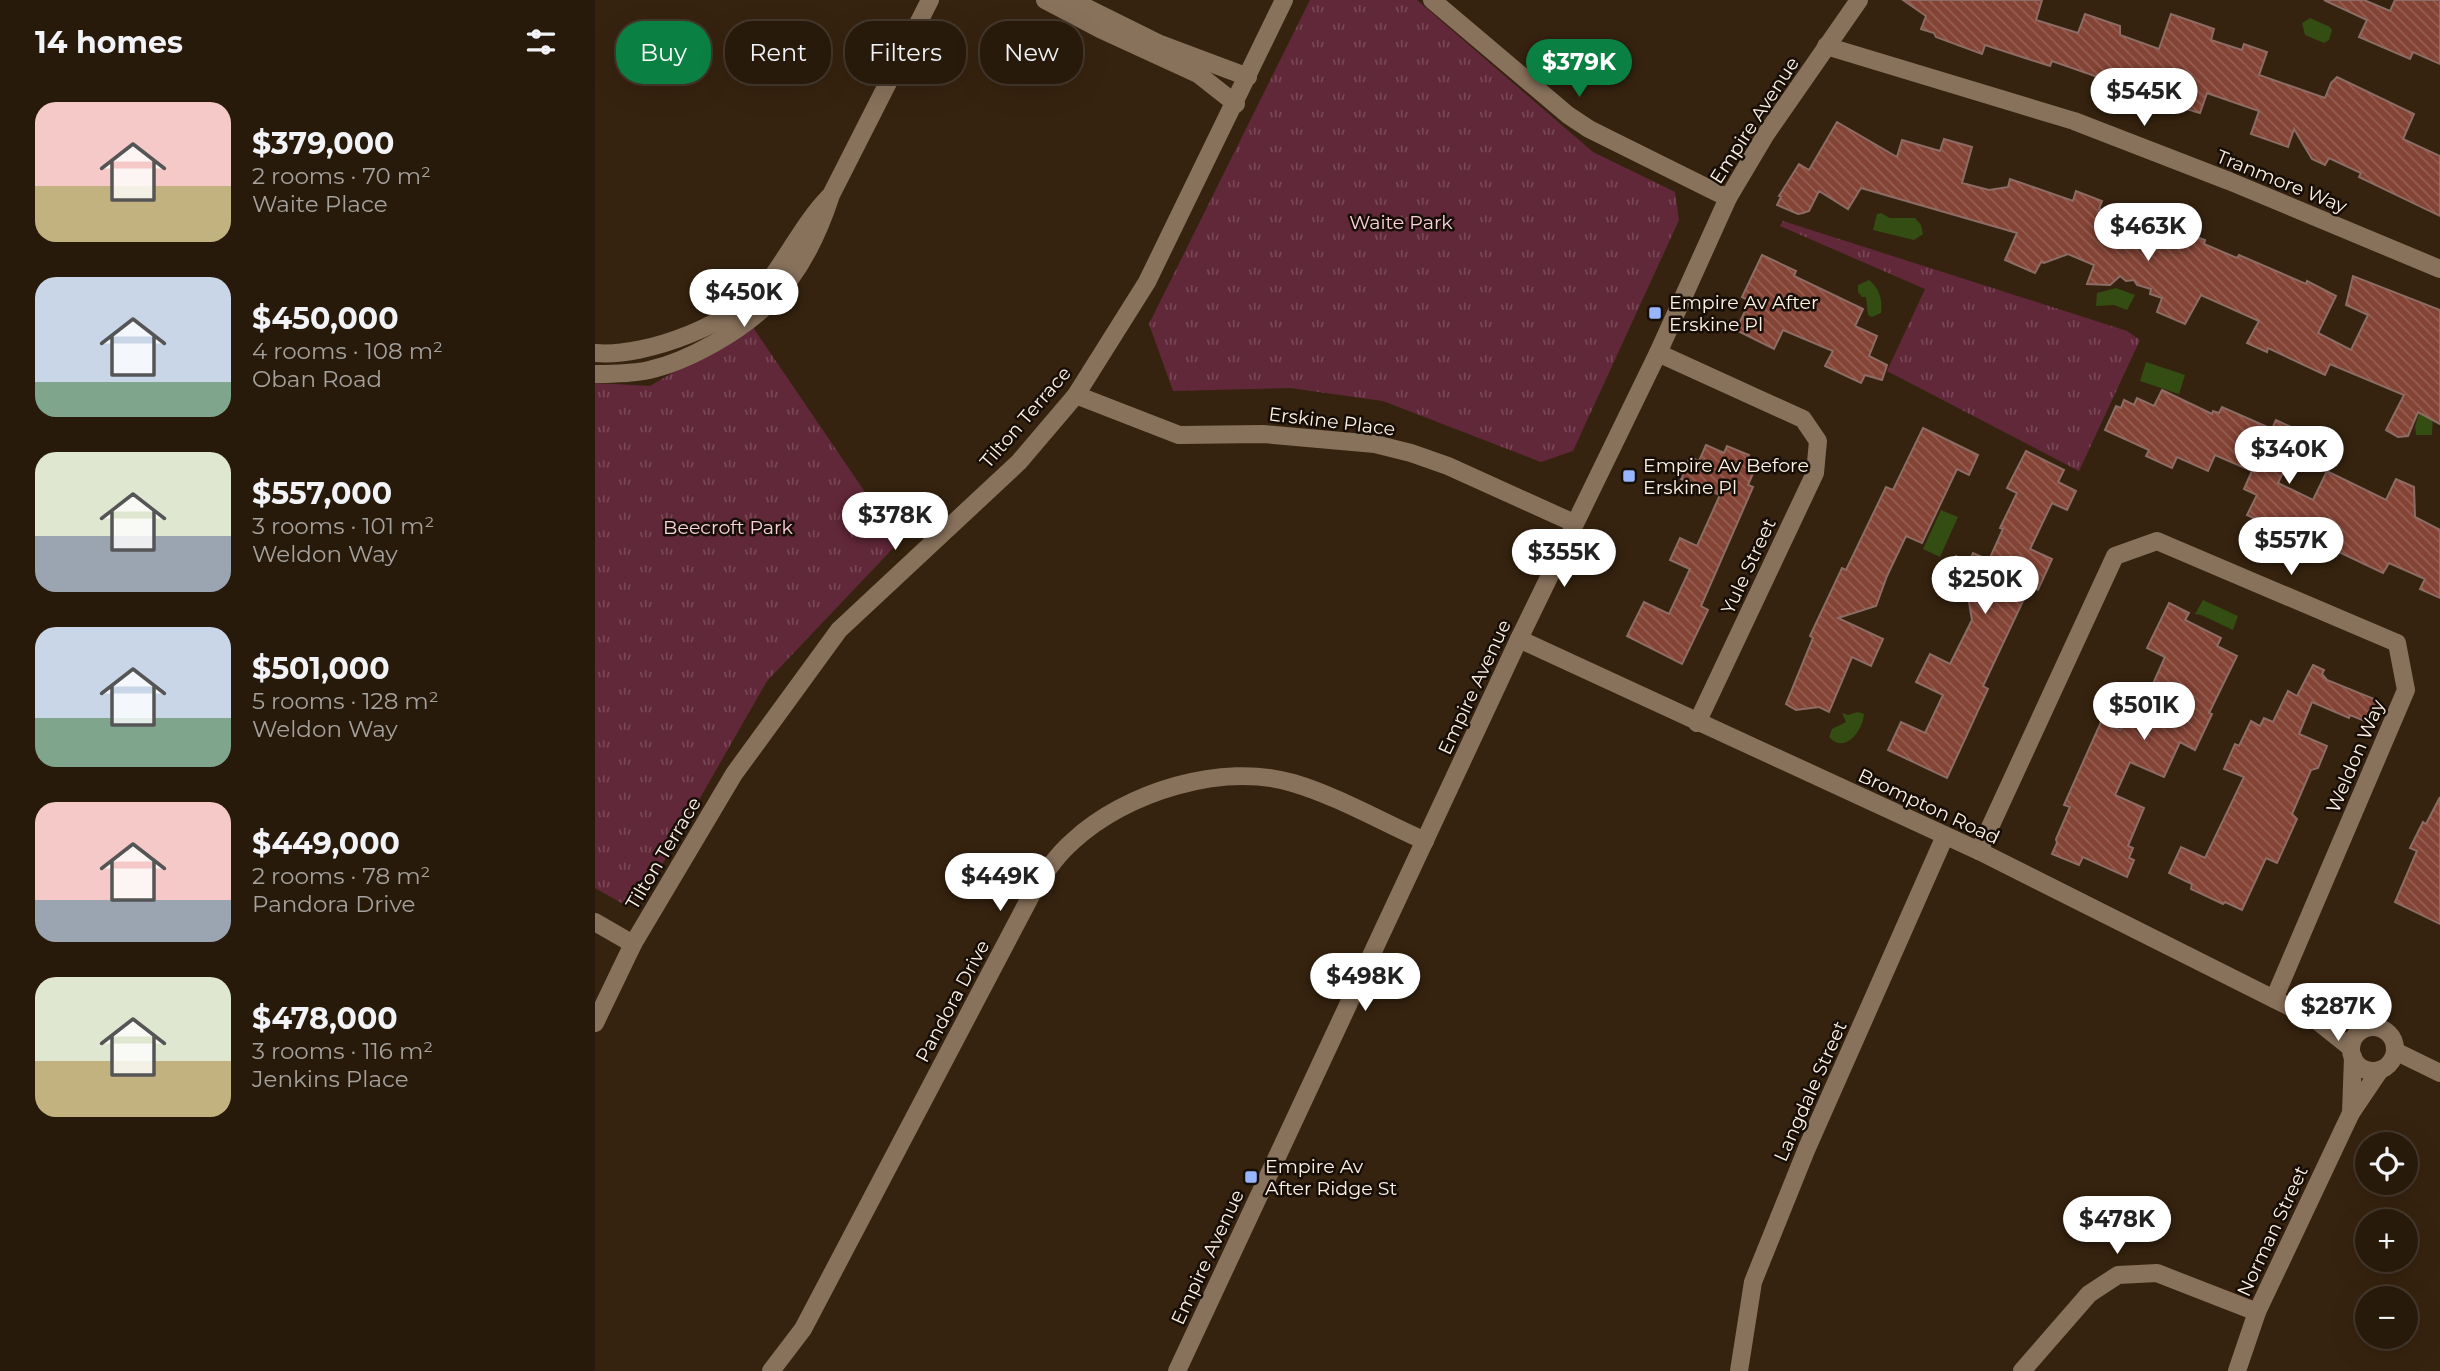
<!DOCTYPE html>
<html lang="en">
<head>
<meta charset="utf-8">
<style>
  body { margin:0; font-family:Montserrat,sans-serif; background:#302314; color:#f1f3f6; height:100vh; display:flex; flex-direction:column; font-size:26px; white-space:nowrap }
  * { box-sizing:border-box; margin:0 }
  p { font-size:23px; color:#a5a19d }
  .icon { flex:none; width:38px; height:38px; fill:none; stroke:currentColor; stroke-width:2; stroke-linecap:round; stroke-linejoin:round }
  .map { position:relative; flex:1; overflow:hidden }
  .drawer { display:flex; flex-direction:column; background:#281a0b; width:595px }
  .drawer>* { flex:none }
  .top-card { position:absolute; left:21px; top:21px; width:665px; height:63px; display:flex; gap:14px }
  .buttons { position:absolute; left:1760px; top:1132px; display:grid; gap:14px }
  .buttons a { display:grid; place-items:center; width:63px; height:63px; border-radius:50%; background:#281a0b; box-shadow:0 7px 28px #0002,0 0 0 2px #44382c; font-size:35px }
  .price { position:absolute; translate:-50% -60px; padding:0 16px; border-radius:24px; background:#fff; color:#222; font-size:23px; line-height:46px; filter:drop-shadow(0 2px 4px #0008) }
  .price::after { content:''; position:absolute; left:50%; top:42px; width:21px; height:16px; margin-left:-10px; background:inherit; clip-path:polygon(0 0,100% 0,50% 100%) }
  .price.current { background:#0b8043; color:#fff }
  ul { padding:0; list-style:none }
  li { display:flex; align-items:center; gap:21px; height:175px; padding:0 35px }
  li span { display:grid; place-items:center; flex:none; width:196px; height:140px; border-radius:21px; color:#555 }
  li>.icon { margin-inline-start:auto }
  span .icon { width:84px; height:84px; fill:#fffc; stroke-width:1 }
  li b { font-size:30px }
  h2 { display:flex; justify-content:space-between; align-items:center; height:84px; padding:0 35px; font-size:30px }
  .chip { padding:0 24px; border-radius:28px; background:#281a0b; box-shadow:0 7px 28px #0002,0 0 0 2px #44382c; font-size:24px; line-height:63px }
  .chip.current { background:#0b8043; color:#fff }
  main { display:flex; flex:1; min-height:0 }
  .map>svg:first-child { display:block }
  .grass { fill:url(#grass-tufts) }
  .water { fill:#334d12 }
  .building { fill:url(#building-back-hatch); stroke:#8c6c64; stroke-width:2 }
  .lines { fill:none; stroke-linecap:round; stroke-linejoin:round }
  .minor { stroke:#89725c; stroke-width:18 }
  .tertiary { stroke:#89725c; stroke-width:18 }
  .poi-dot { fill:#97b6fd; stroke:#170f07; stroke-width:2.5 }
  .labels { text-anchor:middle; stroke-width:5; stroke-linejoin:round; paint-order:stroke }
  .street-label { font-size:19px; fill:#fef1e5; stroke:#170f07 }
  .park-label { font-size:19px; fill:#fad1da; stroke:#170f07 }
  .poi-label { font-size:19px; fill:#fef1e5; stroke:#170f07; text-anchor:start }
</style>
</head>
<body>
<main>
<section class="drawer">
<h2>14 homes<svg class="icon" aria-label="filters" viewBox="0 0 24 24"><path d="M4 7h16M4 17h16"/><circle cx="9" cy="7" r="2"/><circle cx="15" cy="17" r="2"/></svg></h2>
<ul>
<li><span style="background:linear-gradient(#f6c9c9 60%,#c2b280 0)"><svg class="icon" aria-label="home" viewBox="0 0 24 24"><path d="M3 11l9-7 9 7M6 9v11h12V9"/></svg></span><div><b>$379,000</b><p>2 rooms · 70 m²</p><p>Waite Place</p></div></li>
<li><span style="background:linear-gradient(#c9d6e8 75%,#7fa58c 0)"><svg class="icon" aria-label="home" viewBox="0 0 24 24"><path d="M3 11l9-7 9 7M6 9v11h12V9"/></svg></span><div><b>$450,000</b><p>4 rooms · 108 m²</p><p>Oban Road</p></div></li>
<li><span style="background:linear-gradient(#dfe7d0 60%,#9aa5b1 0)"><svg class="icon" aria-label="home" viewBox="0 0 24 24"><path d="M3 11l9-7 9 7M6 9v11h12V9"/></svg></span><div><b>$557,000</b><p>3 rooms · 101 m²</p><p>Weldon Way</p></div></li>
<li><span style="background:linear-gradient(#c9d6e8 65%,#7fa58c 0)"><svg class="icon" aria-label="home" viewBox="0 0 24 24"><path d="M3 11l9-7 9 7M6 9v11h12V9"/></svg></span><div><b>$501,000</b><p>5 rooms · 128 m²</p><p>Weldon Way</p></div></li>
<li><span style="background:linear-gradient(#f6c9c9 70%,#9aa5b1 0)"><svg class="icon" aria-label="home" viewBox="0 0 24 24"><path d="M3 11l9-7 9 7M6 9v11h12V9"/></svg></span><div><b>$449,000</b><p>2 rooms · 78 m²</p><p>Pandora Drive</p></div></li>
<li><span style="background:linear-gradient(#dfe7d0 60%,#c2b280 0)"><svg class="icon" aria-label="home" viewBox="0 0 24 24"><path d="M3 11l9-7 9 7M6 9v11h12V9"/></svg></span><div><b>$478,000</b><p>3 rooms · 116 m²</p><p>Jenkins Place</p></div></li>
</ul>
</section>
<div class="map">
<svg width="1845" height="1371" viewBox="0 0 1845 1371">
  <defs>
    <pattern id="grass-tufts" width="24" height="20" patternUnits="userSpaceOnUse" patternTransform="scale(1.75)"><rect width="24" height="20" fill="#61283a"/><path d="M3 7l-1-3M5 7V3M7 7l1-3M15 17l-1-3M17 17v-4M19 17l1-3" fill="none" stroke="#794856"/></pattern>
    <pattern id="building-back-hatch" width="6" height="6" patternUnits="userSpaceOnUse" patternTransform="scale(1.75)"><rect width="6" height="6" fill="#834335"/><path d="M-1 5l2 2M0 0l6 6M5-1l2 2" fill="none" stroke="#965f52"/></pattern>
  </defs>
  <rect width="100%" height="100%" fill="#36230f"/>
  <g class="grass">
    <path d="M715,0H822L998,152L1080,192L1084,220L978,451L946,462L788,401L695,388L578,391L554,324Z"/>
    <path d="M1188,221L1532,331L1545,340L1484,471L1292,371L1330,289L1185,226Z"/>
    <path d="M157,326L304,542L172,681L49,896L32,906L0,888V383L55,386Z"/>
  </g>
  <g class="water">
    <path d="M1715,18L1735,27L1737,30L1734,40L1729,43L1710,35L1707,23Z"/>
    <path d="M1286,213L1295,218H1320L1326,225L1328,234L1319,240L1278,230L1282,214Z"/>
    <path d="M1274,280C1284,288 1288,300 1286,313L1277,317L1273,315L1271,297H1267L1263,292V285Z"/>
    <path d="M1521,288L1540,295L1532,310L1519,305L1501,306L1502,293Z"/>
    <path d="M1551,362L1590,375L1584,394L1545,381Z"/>
    <path d="M1838,411L1837,435H1821L1820,427L1824,413L1821,412Z"/>
    <path d="M1346,510L1363,517L1345,557L1328,549Z"/>
    <path d="M1608,600L1643,616L1638,630L1606,615L1600,614Z"/>
    <path d="M1263,712L1269,714C1268,730 1250,755 1234,737L1237,729L1251,722L1247,713L1253,715Z"/>
  </g>
  <g class="building">
    <path d="M1308,0H1447L1441,20L1483,33L1490,14L1525,26V35L1564,49L1576,14L1619,29L1616,40L1647,50L1649,44L1672,52L1664,75L1730,98L1736,83L1742,77L1819,114L1808,139L1845,156V216L1764,177L1766,173L1734,158L1730,165L1717,159L1699,129L1693,147L1656,134L1664,111L1612,93L1605,113L1548,96L1551,88L1521,74L1517,82L1457,61L1455,66L1390,45L1387,54L1341,37L1339,33L1326,29L1331,16Z"/>
    <path d="M1729,0H1769L1795,11L1800,0H1845V64L1818,52L1815,59L1764,37L1772,20Z"/>
    <path d="M1242,122L1302,157L1307,140L1345,151L1349,139L1377,147L1367,183L1394,190L1413,187L1415,179L1478,201L1481,191L1507,201L1504,209L1545,221L1549,206L1572,213L1568,224L1610,240L1609,244L1642,258L1644,255L1711,284L1712,281L1741,296L1723,333L1756,350L1773,315L1751,305L1758,276L1845,310V424L1823,412L1813,436L1803,437L1791,430L1809,395L1735,364L1730,375L1673,348L1672,352L1652,343L1664,321L1606,295L1590,324L1562,312L1567,298L1555,294L1556,289L1542,285L1539,280L1531,281L1525,276L1515,285L1492,284L1499,265L1473,254L1449,263L1446,262L1440,273L1410,260L1422,233L1266,188L1253,209L1224,191L1214,211L1208,213L1203,214L1182,205L1186,197L1184,196L1204,164L1214,170Z"/>
    <path d="M1167,255L1201,271L1199,276L1268,309L1260,326L1282,336L1274,356L1292,365L1287,380L1270,375L1266,383L1230,366L1238,351L1188,330L1179,349L1141,330L1155,301L1147,297Z"/>
    <path d="M1567,390L1617,414L1618,411L1624,413L1627,407L1677,429L1681,420L1707,432L1683,483L1718,500L1732,471L1791,500L1801,479L1819,487L1820,517L1845,530V598L1825,589L1830,579L1794,563L1788,573L1723,542L1714,559L1693,549L1699,537L1652,515L1662,495L1649,489L1657,471L1620,455L1613,471L1582,457L1577,468L1551,456L1554,450L1510,430L1521,406L1526,408L1529,400L1539,405L1542,398L1559,406Z"/>
    <path d="M1328,428L1383,455L1374,475L1362,469L1327,543L1311,536L1292,576L1281,606L1243,618L1288,639L1276,666L1257,657L1234,712L1224,707L1201,710L1191,704L1218,638L1215,636L1247,568L1251,570L1291,487L1298,490Z"/>
    <path d="M1111,445L1129,453L1132,446L1154,455L1152,460L1162,464L1153,485L1158,487L1106,606L1113,610L1087,664L1032,636L1049,602L1074,614L1095,569L1075,560L1085,538L1102,546L1125,495L1086,479L1095,457L1104,461Z"/>
    <path d="M1431,451L1469,470L1463,482L1481,491L1472,510L1457,503L1435,549L1457,559L1443,590L1435,586L1388,686L1393,689L1352,778L1293,750L1306,722L1330,733L1348,695L1321,682L1335,654L1355,664L1377,620L1373,596L1348,584L1361,556L1374,562L1378,553L1394,560L1408,529L1405,528L1422,493L1412,488Z"/>
    <path d="M1574,603L1594,613L1590,620L1626,638L1622,646L1642,656L1614,713L1617,714L1600,750L1585,742L1569,777L1535,762L1520,795L1549,808L1533,846L1538,848L1534,858L1539,860L1532,877L1488,857L1484,865L1457,854L1462,843L1461,839L1475,807L1469,805L1506,722L1525,730L1543,693L1552,697L1570,657L1552,648Z"/>
    <path d="M1718,665L1729,670L1727,674L1732,680L1784,701L1775,723L1755,715L1754,718L1717,702L1704,734L1732,746L1723,768L1716,770L1697,814L1702,819L1682,863L1671,858L1647,910L1630,902L1628,904L1596,889L1597,884L1574,873L1586,847L1610,858L1649,777L1629,769L1640,744L1644,746L1656,721L1665,726L1669,718L1678,722L1693,691L1702,696Z"/>
    <path d="M1845,797V924L1800,902L1822,851L1815,848L1828,822L1831,824Z"/>
  </g>
  <g class="lines">
    <g class="minor">
      <path d="M450,0L505,29L603,74L641,104"/>
      <path d="M476,0L565,44L653,77"/>
      <path d="M837,0L973,115L994,129L1133,198"/>
      <path d="M1231,46L1479,121L1634,181L1845,269"/>
      <path d="M0,353C51,358 143,322 174,281C195,253 210,222 234,197"/>
      <path d="M1063,353L1208,419L1223,441L1220,473L1102,723"/>
      <path d="M0,374C18,374 36,374 54,370C94,361 146,331 175,302C204,274 224,232 236,195L335,0"/>
      <path d="M481,395L584,435L668,434L780,444L816,453L853,466L979,523"/>
      <path d="M1384,851L1520,556L1562,541L1802,643L1811,690L1679,999"/>
      <path d="M0,922L38,944"/>
      <path d="M0,1023L38,944L139,774L244,630L424,462L481,395L552,282L689,0"/>
      <path d="M1756,1113L1758,1057"/>
      <path d="M176,1371L208,1329L441,886C452,870 463,854 478,841C531,792 627,762 698,783C742,796 787,822 830,841"/>
      <path d="M1144,1371L1158,1282L1212,1148L1350,836"/>
      <path d="M1427,1371L1494,1294L1523,1275L1562,1273L1662,1312"/>
      <path d="M1642,1371L1662,1312L1756,1113L1785,1070"/>
    </g>
    <g class="tertiary">
      <path d="M924,639L1384,851L1721,1020L1756,1048"/>
      <circle cx="1778" cy="1049" r="22"/>
      <path d="M1800,1051L1845,1073"/>
      <path d="M582,1371L924,639L1063,353L1133,198L1171,134L1264,0"/>
    </g>
  </g>
  <g class="poi-dot">
    <rect x="1053" y="306" width="14" height="14" rx="3.5"/>
    <rect x="1027" y="469" width="14" height="14" rx="3.5"/>
    <rect x="649" y="1170" width="14" height="14" rx="3.5"/>
  </g>
  <g class="labels">
    <g class="street-label">
      <text transform="translate(1159 120) rotate(-57)" y="7">Empire Avenue</text>
      <text transform="translate(1687 181) rotate(22)" y="7">Tranmore Way</text>
      <text transform="translate(430 417) rotate(-49)" y="7">Tilton Terrace</text>
      <text transform="translate(737 421) rotate(7)" y="7">Erskine Place</text>
      <text transform="translate(1153 566) rotate(-65)" y="7">Yule Street</text>
      <text transform="translate(879 687) rotate(-65)" y="7">Empire Avenue</text>
      <text transform="translate(1760 756) rotate(-67)" y="7">Weldon Way</text>
      <text transform="translate(1334 806) rotate(25)" y="7">Brompton Road</text>
      <text transform="translate(68 853) rotate(-59)" y="7">Tilton Terrace</text>
      <text transform="translate(357 1001) rotate(-62)" y="7">Pandora Drive</text>
      <text transform="translate(1215 1091) rotate(-66)" y="7">Langdale Street</text>
      <text transform="translate(1677 1231) rotate(-65)" y="7">Norman Street</text>
      <text transform="translate(612 1257) rotate(-65)" y="7">Empire Avenue</text>
    </g>
    <g class="park-label">
      <text x="806" y="229">Waite Park</text>
      <text x="133" y="534">Beecroft Park</text>
    </g>
    <g class="poi-label">
      <text x="1074" y="309">Empire Av After<tspan x="1074" dy="22">Erskine Pl</tspan></text>
      <text x="1048" y="472">Empire Av Before<tspan x="1048" dy="22">Erskine Pl</tspan></text>
      <text x="670" y="1173">Empire Av<tspan x="670" dy="22">After Ridge St</tspan></text>
    </g>
  </g>
</svg>
<div class="buttons">
<a><svg class="icon" aria-label="locate" viewBox="0 0 24 24"><circle cx="12" cy="12" r="6"/><path d="M12 2v4M12 18v4M2 12h4M18 12h4"/></svg></a>
<a>+</a>
<a>−</a>
</div>
<b class="price current" style="left:984px;top:99px">$379K</b>
<b class="price" style="left:1549px;top:128px">$545K</b>
<b class="price" style="left:1553px;top:263px">$463K</b>
<b class="price" style="left:149px;top:329px">$450K</b>
<b class="price" style="left:1694px;top:486px">$340K</b>
<b class="price" style="left:300px;top:552px">$378K</b>
<b class="price" style="left:1696px;top:577px">$557K</b>
<b class="price" style="left:969px;top:589px">$355K</b>
<b class="price" style="left:1390px;top:616px">$250K</b>
<b class="price" style="left:1549px;top:742px">$501K</b>
<b class="price" style="left:405px;top:913px">$449K</b>
<b class="price" style="left:770px;top:1013px">$498K</b>
<b class="price" style="left:1743px;top:1043px">$287K</b>
<b class="price" style="left:1522px;top:1256px">$478K</b>
<div class="top-card">
<a class="chip current">Buy</a>
<a class="chip">Rent</a>
<a class="chip">Filters</a>
<a class="chip">New</a>
</div>
</div>
</main>
</body>
</html>
